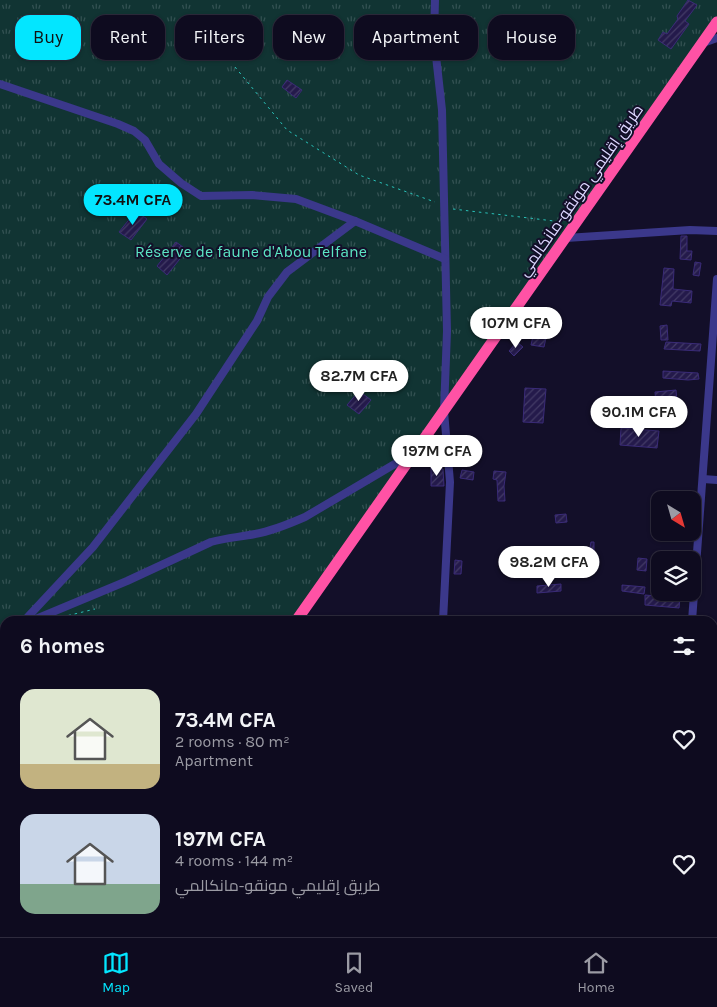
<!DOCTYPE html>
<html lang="en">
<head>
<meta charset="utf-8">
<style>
  body { margin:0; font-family:Karla,Cairo,sans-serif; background:#1c192c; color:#f1f3f6; height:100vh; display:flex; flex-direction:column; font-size:19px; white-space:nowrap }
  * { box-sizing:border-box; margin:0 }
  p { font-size:16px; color:#9b9ba4 }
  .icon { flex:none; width:28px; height:28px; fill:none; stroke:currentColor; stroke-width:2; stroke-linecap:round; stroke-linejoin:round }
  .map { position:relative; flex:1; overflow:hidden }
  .side { position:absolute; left:0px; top:616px; width:718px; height:321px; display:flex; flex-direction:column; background:#0e0b1f; border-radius:15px 15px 0 0; box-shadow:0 1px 4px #0004,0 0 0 1px #2e2b3d }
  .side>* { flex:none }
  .guide { position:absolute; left:15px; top:15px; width:688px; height:45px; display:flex; gap:10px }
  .needle { width:32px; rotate:143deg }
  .buttons { position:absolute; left:651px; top:491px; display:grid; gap:10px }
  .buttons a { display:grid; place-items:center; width:50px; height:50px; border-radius:10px; background:#0e0b1f; box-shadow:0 1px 4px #0004,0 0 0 1px #2e2b3d; font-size:25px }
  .price { position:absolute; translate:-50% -42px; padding:0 11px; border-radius:18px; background:#fff; color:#222; font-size:16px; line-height:32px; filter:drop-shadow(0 1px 2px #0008) }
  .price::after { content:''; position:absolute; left:50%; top:30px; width:15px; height:11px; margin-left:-8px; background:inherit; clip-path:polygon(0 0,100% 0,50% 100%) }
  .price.selected { background:#03e6ff; color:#111 }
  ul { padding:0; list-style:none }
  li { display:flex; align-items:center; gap:15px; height:125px; padding:0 20px }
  li span { display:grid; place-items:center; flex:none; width:140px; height:100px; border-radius:15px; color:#555 }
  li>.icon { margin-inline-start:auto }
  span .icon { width:60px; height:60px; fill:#fffc; stroke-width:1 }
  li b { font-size:21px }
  h2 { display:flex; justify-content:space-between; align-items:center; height:60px; padding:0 20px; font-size:21px }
  .tag { padding:0 18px; border-radius:15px; background:#0e0b1f; box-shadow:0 1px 4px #0004,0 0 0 1px #2e2b3d; font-size:18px; line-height:45px }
  .tag.selected { background:#03e6ff; color:#111 }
  .tabs { display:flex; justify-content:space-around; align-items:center; height:70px; border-top:1px solid #2e2b3d; background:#0e0b1f; font-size:14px; color:#9b9ba4 }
  .tabs a { display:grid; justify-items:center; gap:2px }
  .tabs .selected { color:#03e6ff }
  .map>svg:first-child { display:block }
  .park { fill:url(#park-tufts) }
  .building { fill:url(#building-hatch); stroke:#3a2b78 }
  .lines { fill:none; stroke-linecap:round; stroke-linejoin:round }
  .path { stroke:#29c1b8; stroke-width:1; stroke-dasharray:2.5 4; stroke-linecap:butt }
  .minor { stroke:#3b388b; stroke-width:8 }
  .highway { stroke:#ff52a5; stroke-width:11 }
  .labels { text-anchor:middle; stroke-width:4; stroke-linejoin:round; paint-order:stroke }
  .street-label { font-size:16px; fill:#dcd7ff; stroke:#130f29 }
  .park-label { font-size:16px; fill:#5ce6c4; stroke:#130f29 }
</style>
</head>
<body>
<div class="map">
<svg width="717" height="937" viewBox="0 0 717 937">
  <defs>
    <pattern id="park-tufts" width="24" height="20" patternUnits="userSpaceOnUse" patternTransform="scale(1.25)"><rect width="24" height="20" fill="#113433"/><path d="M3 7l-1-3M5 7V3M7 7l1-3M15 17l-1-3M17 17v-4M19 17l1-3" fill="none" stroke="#335152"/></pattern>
    <pattern id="building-hatch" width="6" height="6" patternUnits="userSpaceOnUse" patternTransform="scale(1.25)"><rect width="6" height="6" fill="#241a4b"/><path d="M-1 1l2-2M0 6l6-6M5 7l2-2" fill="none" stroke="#433b66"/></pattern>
  </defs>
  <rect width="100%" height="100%" fill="#130f29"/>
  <path class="park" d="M0,0H717V23L296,621H5V932L77,933L74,937H0Z"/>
  <g class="building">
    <path d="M688,0L697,5L685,21L689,24L671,49L658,40L663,32L667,34L678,19L677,16Z"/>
    <path d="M287,80L302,90L296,98L282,87Z"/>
    <path d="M136,211L147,219L131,240L119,232Z"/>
    <path d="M681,236H687V251H692L691,260L680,259Z"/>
    <path d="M176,242L187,250L167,275L157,266Z"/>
    <path d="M695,262L701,263L699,276L693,275Z"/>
    <path d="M664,268L674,269L673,289L692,291L691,303L672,301L671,306L660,305Z"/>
    <path d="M667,325L668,340H661L660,326Z"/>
    <path d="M533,336L546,338L544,347L531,345Z"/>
    <path d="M517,342L523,347L514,356L509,351Z"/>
    <path d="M666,342L701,344L700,351L664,349Z"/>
    <path d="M663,371L698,373L699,379L688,380L663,378Z"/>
    <path d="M525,388L546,389L543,423L523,422Z"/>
    <path d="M676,390L677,403L656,405L655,392Z"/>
    <path d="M359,391L371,400L359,414L347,405Z"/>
    <path d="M621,428L659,431L657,448L620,445Z"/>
    <path d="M431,468L443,469L444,486H431Z"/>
    <path d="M462,470L474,472L473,480L460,478Z"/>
    <path d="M494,471L506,472L504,486L505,501H498L497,480L493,479Z"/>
    <path d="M566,514L567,522L556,523L555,515Z"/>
    <path d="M591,542H594V564L588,563V559H583L584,553H589Z"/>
    <path d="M638,558L647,559L646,571L637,570Z"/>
    <path d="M455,560L462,561L461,574H454Z"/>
    <path d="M561,584V591L537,593V586Z"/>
    <path d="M622,585L645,587L644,594L622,591Z"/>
    <path d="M645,595L680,598L679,608L645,605Z"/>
  </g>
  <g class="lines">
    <g class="path">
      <path d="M235,67L287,130L359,175L435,202"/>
      <path d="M453,209L554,221"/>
      <path d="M62,617L95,609"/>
    </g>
    <g class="minor">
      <path d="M435,0L434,38L442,110L447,331L444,411L450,482L443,621"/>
      <path d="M703,43L717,38"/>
      <path d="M0,84L118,124L134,131L145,140L159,164L181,183L201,196L252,195L296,199L355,221L445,259"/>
      <path d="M566,238L690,230L717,231"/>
      <path d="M703,479L717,480"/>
      <path d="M24,621L93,547L196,414L257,321L268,297L287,272L355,221"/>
      <path d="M31,621L127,581L211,542C226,538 240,537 255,534C272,531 289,524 305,517L410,455"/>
      <path d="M692,621L717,279"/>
      <path d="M0,632L5,631"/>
      <path d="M712,639H717"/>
      <path d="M712,795L717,791"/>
      <path d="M407,937L408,932"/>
    </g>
    <g class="highway">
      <path d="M296,621L717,22"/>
      <path d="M74,937L77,932"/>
    </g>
  </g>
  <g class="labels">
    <g class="street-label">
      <text transform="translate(580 190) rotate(-55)" y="6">طريق إقليمي مونقو-مانكالمي</text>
    </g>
    <g class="park-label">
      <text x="251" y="257">Réserve de faune d'Abou Telfane</text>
    </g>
  </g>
</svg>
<div class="buttons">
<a><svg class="needle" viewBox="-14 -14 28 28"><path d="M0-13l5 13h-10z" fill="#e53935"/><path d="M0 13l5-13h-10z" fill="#9b9ba4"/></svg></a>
<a><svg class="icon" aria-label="layers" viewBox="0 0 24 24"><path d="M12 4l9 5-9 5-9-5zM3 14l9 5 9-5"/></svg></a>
</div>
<b class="price selected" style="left:133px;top:226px">73.4M CFA</b>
<b class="price" style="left:516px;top:349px">107M CFA</b>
<b class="price" style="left:359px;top:402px">82.7M CFA</b>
<b class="price" style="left:639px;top:438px">90.1M CFA</b>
<b class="price" style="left:437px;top:477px">197M CFA</b>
<b class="price" style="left:549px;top:588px">98.2M CFA</b>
<div class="guide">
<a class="tag selected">Buy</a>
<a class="tag">Rent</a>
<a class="tag">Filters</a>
<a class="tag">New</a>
<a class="tag">Apartment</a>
<a class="tag">House</a>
</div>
<section class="side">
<h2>6 homes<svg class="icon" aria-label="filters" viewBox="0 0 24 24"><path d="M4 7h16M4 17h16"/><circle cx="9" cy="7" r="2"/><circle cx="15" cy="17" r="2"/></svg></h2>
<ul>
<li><span style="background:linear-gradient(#dfe7d0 75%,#c2b280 0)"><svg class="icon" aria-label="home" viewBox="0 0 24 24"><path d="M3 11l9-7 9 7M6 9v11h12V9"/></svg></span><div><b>73.4M CFA</b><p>2 rooms · 80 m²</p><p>Apartment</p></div><svg class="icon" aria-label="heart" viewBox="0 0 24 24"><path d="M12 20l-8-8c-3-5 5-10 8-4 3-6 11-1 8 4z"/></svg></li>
<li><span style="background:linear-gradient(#c9d6e8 70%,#7fa58c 0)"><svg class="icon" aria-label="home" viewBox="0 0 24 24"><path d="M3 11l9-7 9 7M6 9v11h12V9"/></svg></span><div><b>197M CFA</b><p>4 rooms · 144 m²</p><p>طريق إقليمي مونقو-مانكالمي</p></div><svg class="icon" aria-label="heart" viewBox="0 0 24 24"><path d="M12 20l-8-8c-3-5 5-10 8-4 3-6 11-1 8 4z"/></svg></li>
</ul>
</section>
</div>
<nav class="tabs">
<a class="selected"><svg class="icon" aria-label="map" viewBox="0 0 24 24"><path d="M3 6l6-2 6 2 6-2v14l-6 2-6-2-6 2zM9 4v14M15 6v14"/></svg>Map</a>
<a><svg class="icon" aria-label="saved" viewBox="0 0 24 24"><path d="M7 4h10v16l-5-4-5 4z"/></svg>Saved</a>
<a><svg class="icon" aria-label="home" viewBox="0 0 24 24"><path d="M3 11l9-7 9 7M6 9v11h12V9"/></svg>Home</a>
</nav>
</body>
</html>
